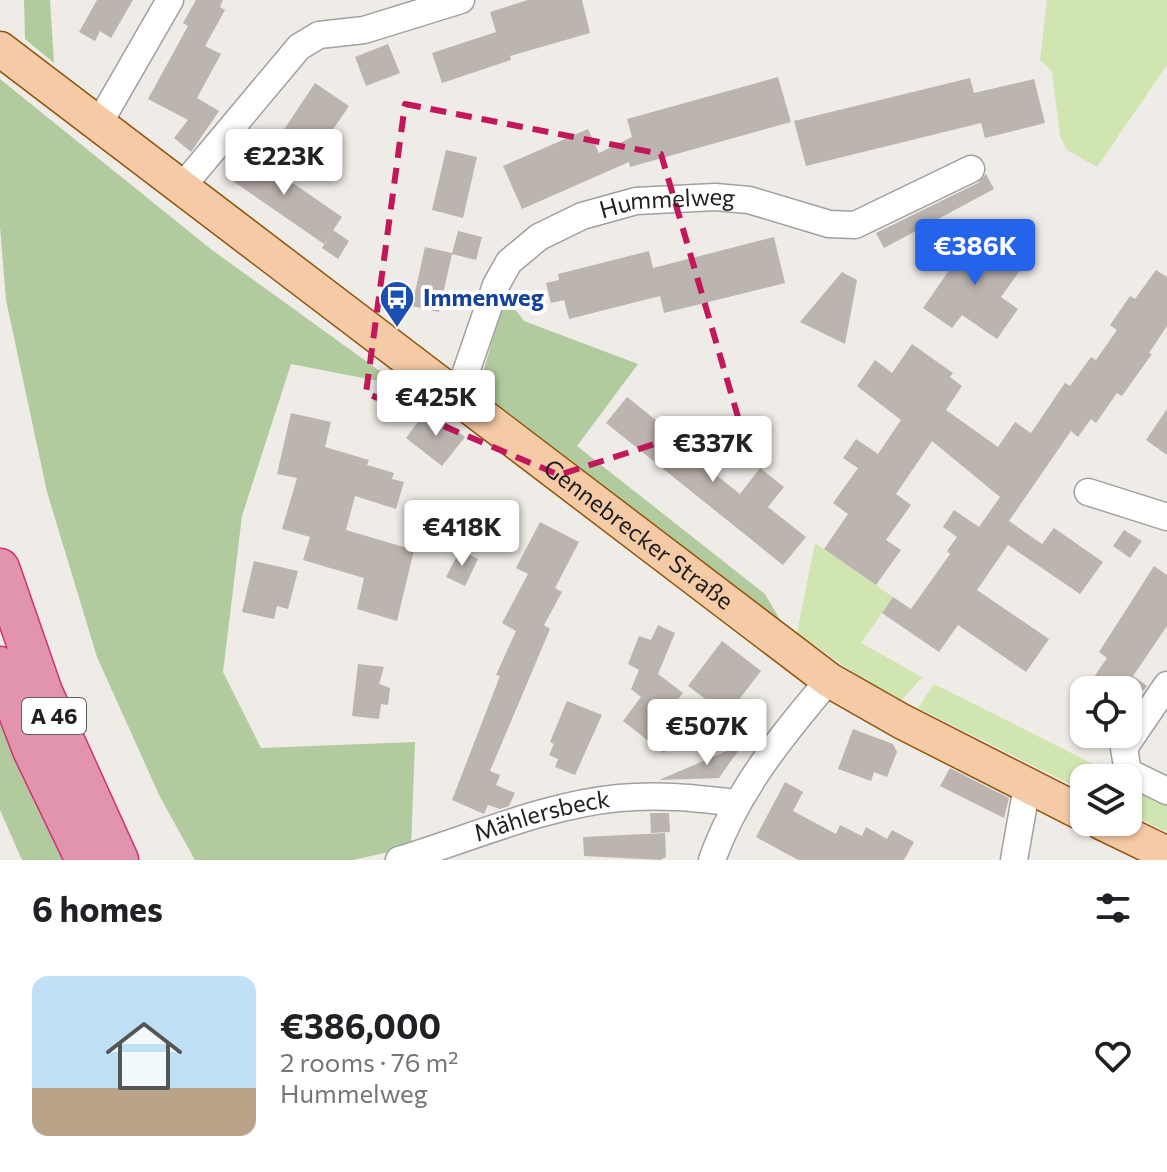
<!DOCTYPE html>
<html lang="en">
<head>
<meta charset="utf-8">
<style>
  body { margin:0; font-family:Commissioner,sans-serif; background:#f6f6f6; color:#202124; height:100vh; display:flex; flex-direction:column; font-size:30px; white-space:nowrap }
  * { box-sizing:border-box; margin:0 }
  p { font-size:26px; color:#757577 }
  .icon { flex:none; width:44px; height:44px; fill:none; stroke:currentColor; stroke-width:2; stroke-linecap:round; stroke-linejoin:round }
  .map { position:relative; height:860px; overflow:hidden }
  .side { display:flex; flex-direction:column; background:#fff; flex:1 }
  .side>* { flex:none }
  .controls { position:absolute; left:1070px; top:676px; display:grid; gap:16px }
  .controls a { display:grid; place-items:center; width:72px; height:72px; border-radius:16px; background:#fff; box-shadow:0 2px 6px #0004; font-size:40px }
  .price { position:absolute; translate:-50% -68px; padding:0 18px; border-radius:8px; background:#fff; color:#222; font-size:26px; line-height:52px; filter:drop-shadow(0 2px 4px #0008) }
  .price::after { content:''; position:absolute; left:50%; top:48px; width:24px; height:18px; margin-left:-12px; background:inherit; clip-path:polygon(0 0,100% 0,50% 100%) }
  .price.on { background:#2563eb; color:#fff }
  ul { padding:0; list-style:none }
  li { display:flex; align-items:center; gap:24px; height:200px; padding:0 32px }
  li span { display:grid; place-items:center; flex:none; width:224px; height:160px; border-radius:16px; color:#555 }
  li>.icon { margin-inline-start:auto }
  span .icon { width:96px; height:96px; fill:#fffc; stroke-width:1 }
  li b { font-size:34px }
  h2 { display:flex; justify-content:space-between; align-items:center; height:96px; padding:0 32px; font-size:34px }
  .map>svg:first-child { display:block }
  .grass { fill:#d0e5b0 }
  .forest { fill:#b1cb9e }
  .building { fill:#bcb4af }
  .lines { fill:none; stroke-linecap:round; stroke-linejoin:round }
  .minor-casing { stroke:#a0a0a0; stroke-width:29 }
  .major-casing { stroke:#8f550b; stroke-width:37 }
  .highway-casing { stroke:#ce3379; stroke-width:41 }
  .minor { stroke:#fff; stroke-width:26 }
  .major { stroke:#f5caa6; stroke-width:34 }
  .highway { stroke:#e194ab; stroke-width:38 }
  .marked { fill:none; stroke:#c2185b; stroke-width:6; stroke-dasharray:16 10; stroke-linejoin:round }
  .labels { text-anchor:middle; stroke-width:8; stroke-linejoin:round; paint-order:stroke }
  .shield { fill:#fff; stroke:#626262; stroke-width:2 }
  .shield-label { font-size:22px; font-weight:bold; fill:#1f1f1f }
  .street-label { font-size:24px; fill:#1f1f1f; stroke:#fff }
  .transit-label { font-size:24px; font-weight:bold; fill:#164399; stroke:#fff; text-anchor:start }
</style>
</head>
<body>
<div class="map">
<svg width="1167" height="860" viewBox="0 0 1167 860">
  <rect width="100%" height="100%" fill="#efebe6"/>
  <g class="grass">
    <path d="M1047,0H1167V65L1097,167L1067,150L1060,136L1052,71L1040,60Z"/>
    <path d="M815,543L893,597L861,643L922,677L902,700L860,677L797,633Z"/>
    <path d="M934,684L1121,778H1084V791L918,708Z"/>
    <path d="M1128,782L1167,801V832L1128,813Z"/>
  </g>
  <g class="forest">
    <path d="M24,0H50L54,63L25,39Z"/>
    <path d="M0,79L212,250L399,385L291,364L242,516L223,672L261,748L415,742L411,847L353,860H195L160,797L97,657L47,492L6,300L0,227Z"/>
    <path d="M505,296L524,321L638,364L577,446L765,594L780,620L478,390Z"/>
    <path d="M0,696L74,860H22L0,810Z"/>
  </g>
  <g class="building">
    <path d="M97,0H133L111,38L100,31L95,41L79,32Z"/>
    <path d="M196,0H223L220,7L225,10L205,46L221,54L197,98L219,111L191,152L174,138L188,120L148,99L188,26L183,23Z"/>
    <path d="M528,0H582L590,33L510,56L511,60L442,83L432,53L496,32L490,12Z"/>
    <path d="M388,44L400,73L366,86L355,57Z"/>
    <path d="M778,77L791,122L630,167L629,162L522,209L503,166L588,129L599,153L632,137L627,119Z"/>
    <path d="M970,78L974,93L1034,79L1045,123L985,138L981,123L806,166L794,121Z"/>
    <path d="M315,83L349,106L317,153L283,131Z"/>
    <path d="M245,150L342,217L324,244L227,177Z"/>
    <path d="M446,150L477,157L463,218L432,210Z"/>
    <path d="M986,174L994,189L884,248L876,233L978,183Z"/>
    <path d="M333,230L349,241L338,259L322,248Z"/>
    <path d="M967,230L1021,269L1001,297L1018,309L997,339L962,315L952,328L923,308L950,269L943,264Z"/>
    <path d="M458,231L482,237L476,260L452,254L439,312L412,306L425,247L452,253Z"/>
    <path d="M774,237L785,283L664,313L660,296L569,319L564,300L551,303L546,283L559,280L558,274L649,251L653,268Z"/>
    <path d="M1156,270L1167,277V326L1149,353L1152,354L1122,396L1117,393L1096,423L1091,419L1078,437L1071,431L1009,521L1042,544L1054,528L1103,562L1080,594L1008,545L977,590L1049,639L1026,672L958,625L939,652L882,613L893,597L911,609L950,554L947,551L957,537L943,527L954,510L979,527L1000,497L932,441L896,494L911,505L886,540L901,550L876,585L824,549L848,514L833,503L858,468L843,458L856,439L878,454L901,420L857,386L875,360L892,373L912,344L953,373L950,377L962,386L946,410L998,447L1015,422L1031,433L1065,383L1070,386L1091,357L1096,360L1117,330L1110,325L1130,296L1135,299Z"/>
    <path d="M842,272L857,280L845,344L800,322Z"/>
    <path d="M627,397L666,428L662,433L740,494L760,468L784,487L768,507L806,537L783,565L606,423Z"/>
    <path d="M1167,409V455L1146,440Z"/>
    <path d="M291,413L331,422L325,447L369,460L367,465L394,473L392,479L404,482L396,509L355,496L346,530L414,550L397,621L357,609L364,578L303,560L310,537L282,529L297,478L277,474Z"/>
    <path d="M434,413L465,437L442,466L406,438L423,415L429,420Z"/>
    <path d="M540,522L579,542L555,588L562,592L544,625L550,629L490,771L500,775L496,785L515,793L509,806L500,809L488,805L484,814L452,800L500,676L496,675L516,631L502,623L528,574L516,568Z"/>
    <path d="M1124,530L1142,541L1130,558L1113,546Z"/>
    <path d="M460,550L478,559L465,586L446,577Z"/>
    <path d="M254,561L298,571L288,609L277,606L274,619L242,612Z"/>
    <path d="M1154,566L1167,575V626L1133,676L1147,686L1144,690H1085L1107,658L1099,652Z"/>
    <path d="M658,625L675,633L658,674L683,693L666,714L683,727L664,753L623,721L641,697L631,689L639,670L628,664L639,636L651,640Z"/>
    <path d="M722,641L761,671L727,715L688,686Z"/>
    <path d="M358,664L384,667L379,684L390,688L388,705L381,704L379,719L352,716Z"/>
    <path d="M567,701L602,715L575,775L555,767L558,759L549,755L554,744L550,742Z"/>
    <path d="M853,729L893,744L897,752L887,777L874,772L871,781L838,769Z"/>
    <path d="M743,744L719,778L659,780Z"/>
    <path d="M950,768L1009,798L1004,818L940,786Z"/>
    <path d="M785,782L803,792L793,811L836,834L840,825L862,836L866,827L887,839L892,830L914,842L904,860H798L756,837Z"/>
    <path d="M650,813H669L670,832L651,833Z"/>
    <path d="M665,833L666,857L660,860L584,856L583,837Z"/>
  </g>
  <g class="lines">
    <defs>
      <g id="minor">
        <path d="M98,125L170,0"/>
        <path d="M181,188L299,47L319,35L364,30L461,0"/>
        <path id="s1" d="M457,398L496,285L509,262L539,237L582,216L636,201L715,197L749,200L829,224L855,225L971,169"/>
        <path d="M1088,492L1167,517"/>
        <path d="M1167,685L1124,748L1128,772L1167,791"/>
        <path id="s2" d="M399,860C471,838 545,805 619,798C659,794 696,798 736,803"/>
        <path d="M712,860C736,792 782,735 829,680"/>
        <path d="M1014,860L1027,786"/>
      </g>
      <g id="major">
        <path id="s3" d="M0,49L829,680L901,721L1084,814"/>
        <path d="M1101,822L1167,854"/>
      </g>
      <g id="highway">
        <path d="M0,568L43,692L119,860"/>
        <path d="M0,666L32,750L85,860"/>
      </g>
    </defs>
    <use href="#minor" class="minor-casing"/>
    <use href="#major" class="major-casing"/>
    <use href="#highway" class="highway-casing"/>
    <use href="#minor" class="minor"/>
    <use href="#major" class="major"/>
    <use href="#highway" class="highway"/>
  </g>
  <path class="marked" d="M405,104L661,154L738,417L559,475L366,393Z"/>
  <defs>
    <symbol id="bus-pin" viewBox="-11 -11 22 30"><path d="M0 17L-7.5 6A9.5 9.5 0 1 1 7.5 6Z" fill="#1a4fb4" stroke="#fff"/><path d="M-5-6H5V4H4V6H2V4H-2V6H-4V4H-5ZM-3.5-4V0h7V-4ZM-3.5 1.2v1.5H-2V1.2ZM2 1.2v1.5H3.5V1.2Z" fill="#fff"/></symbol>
  </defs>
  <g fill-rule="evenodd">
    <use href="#bus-pin" x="377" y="278" width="40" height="54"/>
  </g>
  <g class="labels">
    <rect class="shield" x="22" y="698" width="64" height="36" rx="6"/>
    <g class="shield-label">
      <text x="54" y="724">A 46</text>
    </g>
    <g class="street-label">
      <text dy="8" stroke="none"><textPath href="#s1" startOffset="320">Hummelweg</textPath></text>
      <text dy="8" stroke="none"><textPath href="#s3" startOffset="802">Gennebrecker Straße</textPath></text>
      <text dy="8" stroke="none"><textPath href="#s2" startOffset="150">Mählersbeck</textPath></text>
    </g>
    <g class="transit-label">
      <text x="423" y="306">Immenweg</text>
    </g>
  </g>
</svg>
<div class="controls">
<a><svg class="icon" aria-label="locate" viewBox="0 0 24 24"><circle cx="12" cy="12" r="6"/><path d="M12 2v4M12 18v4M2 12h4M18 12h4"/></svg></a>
<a><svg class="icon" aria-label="layers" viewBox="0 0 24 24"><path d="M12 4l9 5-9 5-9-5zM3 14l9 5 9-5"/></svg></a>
</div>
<b class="price" style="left:284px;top:197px">€223K</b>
<b class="price on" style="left:975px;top:287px">€386K</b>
<b class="price" style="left:436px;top:438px">€425K</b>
<b class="price" style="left:713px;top:484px">€337K</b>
<b class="price" style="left:462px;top:568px">€418K</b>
<b class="price" style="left:707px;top:767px">€507K</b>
</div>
<section class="side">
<h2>6 homes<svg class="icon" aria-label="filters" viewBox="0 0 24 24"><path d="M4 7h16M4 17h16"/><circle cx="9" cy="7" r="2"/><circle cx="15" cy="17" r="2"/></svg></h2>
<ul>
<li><span style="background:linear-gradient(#bfe0f5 70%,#b9a48a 0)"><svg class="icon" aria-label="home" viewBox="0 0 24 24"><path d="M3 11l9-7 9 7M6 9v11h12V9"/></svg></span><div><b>€386,000</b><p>2 rooms · 76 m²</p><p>Hummelweg</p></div><svg class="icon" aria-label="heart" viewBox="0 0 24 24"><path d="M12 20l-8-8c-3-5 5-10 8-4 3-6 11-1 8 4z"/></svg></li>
</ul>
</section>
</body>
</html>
